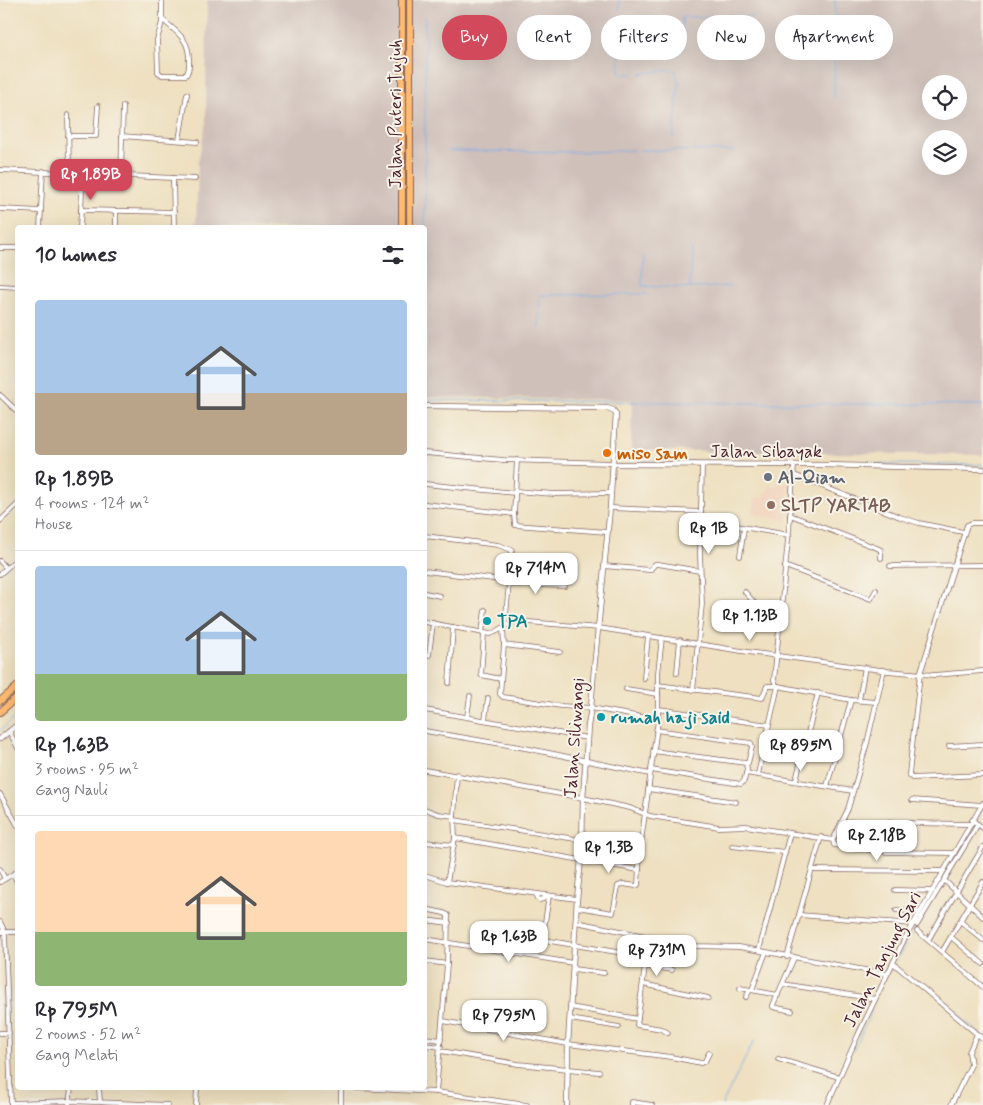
<!DOCTYPE html>
<html lang="en">
<head>
<meta charset="utf-8">
<style>
  body { margin:0; font-family:Mynerve,sans-serif; background:#f7f7f7; color:#2b2b33; height:100vh; display:flex; flex-direction:column; font-size:19px; white-space:nowrap }
  * { box-sizing:border-box; margin:0 }
  p { font-size:16px; color:#7c7c81 }
  .icon { flex:none; width:28px; height:28px; fill:none; stroke:currentColor; stroke-width:2; stroke-linecap:round; stroke-linejoin:round }
  .map { position:relative; flex:1; overflow:hidden }
  .side { position:absolute; left:15px; top:225px; width:412px; height:865px; display:flex; flex-direction:column; background:#fff; border-radius:5px; box-shadow:0 5px 20px #0002 }
  .side>* { flex:none }
  .guide { position:absolute; left:442px; top:15px; width:465px; height:45px; display:flex; gap:10px }
  .buttons { position:absolute; left:922px; top:75px; display:grid; gap:10px }
  .buttons a { display:grid; place-items:center; width:45px; height:45px; border-radius:50%; background:#fff; box-shadow:0 5px 20px #0002; font-size:25px }
  .price { position:absolute; translate:-50% -42px; padding:0 11px; border-radius:10px; background:#fff; color:#222; font-size:16px; line-height:32px; filter:drop-shadow(0 1px 2px #0008) }
  .price::after { content:''; position:absolute; left:50%; top:30px; width:15px; height:11px; margin-left:-8px; background:inherit; clip-path:polygon(0 0,100% 0,50% 100%) }
  .price.selected { background:#d1495b; color:#fff }
  ul { padding:0; list-style:none }
  li { display:grid; align-content:center; gap:10px; height:265px; padding:0 20px }
  li+li { border-top:1px solid #e1e1e2 }
  li span { display:grid; place-items:center; height:155px; border-radius:5px; color:#555 }
  li>.icon { margin-inline-start:auto }
  span .icon { width:90px; height:90px; fill:#fffc; stroke-width:1 }
  li b { font-size:21px }
  h2 { display:flex; justify-content:space-between; align-items:center; height:60px; padding:0 20px; font-size:21px }
  .tag { padding:0 18px; border-radius:22px; background:#fff; box-shadow:0 5px 20px #0002; font-size:18px; line-height:45px }
  .tag.selected { background:#d1495b; color:#fff }
  .map>svg:first-child { display:block }
  .built { fill:#f2d4be }
  .industrial { fill:#cfc0ba; fill-rule:evenodd }
  .lines { fill:none; stroke-linecap:round; stroke-linejoin:round }
  .stream { stroke:#7eaee8; stroke-width:1 }
  .minor-casing { stroke:#83635f; stroke-width:5.5 }
  .tertiary-casing { stroke:#83635f; stroke-width:6 }
  .trunk-casing { stroke:#83635f; stroke-width:8 }
  .minor { stroke:#fff; stroke-width:4 }
  .tertiary { stroke:#fff; stroke-width:4.5 }
  .trunk { stroke:#ffbb71; stroke-width:6 }
  .food-dot { fill:#e8710a; stroke:#f7f3e8; stroke-width:2 }
  .worship-dot { fill:#6b7280; stroke:#f7f3e8; stroke-width:2 }
  .education-dot { fill:#8d6e63; stroke:#f7f3e8; stroke-width:2 }
  .culture-dot { fill:#0f9aa8; stroke:#f7f3e8; stroke-width:2 }
  .labels { text-anchor:middle; stroke-width:4; stroke-linejoin:round; paint-order:stroke }
  .street-label { font-size:18px; fill:#4a1f2b; stroke:#f7f3e8 }
  .food-label { font-size:18px; font-weight:bold; fill:#c56008; stroke:#f7f3e8; text-anchor:start }
  .worship-label { font-size:18px; font-weight:bold; fill:#5b616d; stroke:#f7f3e8; text-anchor:start }
  .education-label { font-size:18px; font-weight:bold; fill:#785e54; stroke:#f7f3e8; text-anchor:start }
  .culture-label { font-size:18px; font-weight:bold; fill:#0d838f; stroke:#f7f3e8; text-anchor:start }
</style>
</head>
<body>
<div class="map">
<svg width="983" height="1105" viewBox="0 0 983 1105">
  <rect width="100%" height="100%" fill="#f7f3e8"/>
  <filter id="ink" filterUnits="userSpaceOnUse"><feTurbulence type="fractalNoise" baseFrequency=".02" numOctaves="2"/><feDisplacementMap in="SourceGraphic" scale="10" xChannelSelector="R" yChannelSelector="G"/><feConvolveMatrix kernelMatrix="1 2 1 2 8 2 1 2 1" color-interpolation-filters="sRGB"/></filter>
  <filter id="wash" filterUnits="userSpaceOnUse"><feTurbulence type="fractalNoise" baseFrequency=".0096" numOctaves="4" result="noise"/><feDisplacementMap in="SourceGraphic" scale="20" xChannelSelector="R" yChannelSelector="G"/><feGaussianBlur stdDeviation="1.12" result="paint"/><feColorMatrix in="noise" values="0 0 0 0 0 0 0 0 0 0 0 0 0 0 0 0 0 1.4 0 .05"/><feComposite in="paint" operator="in"/></filter>
  <g filter="url(#wash)">
    <rect width="100%" height="100%" fill="#eee0c0"/>
    <path class="built" d="M777,482L789,484L787,521L753,513L755,497H763L768,490L769,485L776,486Z"/>
    <path class="industrial" d="M207,0H983V455L631,450L632,400L425,397V228H196L198,162L206,123ZM931,84H959V111H931ZM931,139H959V166H931Z"/>
    <g class="lines">
      <g class="stream">
        <path d="M619,9V0"/>
        <path d="M425,16V308"/>
        <path d="M618,17L620,74H633"/>
        <path d="M684,50L682,17H753"/>
        <path d="M640,74L673,69L676,71L679,84L673,138"/>
        <path d="M834,97L835,0"/>
        <path d="M640,150L734,151"/>
        <path d="M449,151L591,152L634,150"/>
        <path d="M691,248L690,288L731,286"/>
        <path d="M643,252L642,286L690,288"/>
        <path d="M539,328L540,295L647,294"/>
        <path d="M425,400L983,405"/>
        <path d="M638,461L757,462"/>
        <path d="M866,464L983,465"/>
        <path d="M0,731L18,715"/>
        <path d="M976,821L983,808"/>
        <path d="M946,873L974,824"/>
        <path d="M896,962L916,926"/>
        <path d="M959,1016L983,1036"/>
        <path d="M854,1050L872,1010"/>
        <path d="M722,1105L754,1041"/>
      </g>
    </g>
  </g>
  <g filter="url(#ink)">
    <g class="lines">
      <defs>
        <g id="minor">
          <path d="M162,19C176,32 189,38 189,59C189,65 190,70 186,75H162L158,72L157,40L162,22V0"/>
          <path d="M68,115L69,172"/>
          <path d="M68,136H96L98,106"/>
          <path d="M122,136L197,142"/>
          <path d="M179,140L187,94"/>
          <path d="M0,170L195,179"/>
          <path d="M121,175L123,106"/>
          <path d="M173,178L174,228"/>
          <path d="M0,209L40,211"/>
          <path d="M81,210L174,212"/>
          <path d="M40,228L43,171"/>
          <path d="M80,228L83,173"/>
          <path d="M116,228V211"/>
          <path d="M0,248H18"/>
          <path d="M0,286L18,287"/>
          <path d="M0,395L18,412"/>
          <path d="M425,453L503,460L613,463"/>
          <path d="M517,460L514,514L515,525L607,532"/>
          <path d="M794,475L900,517L919,523L963,532"/>
          <path d="M425,484L515,493"/>
          <path d="M515,491L554,494L611,493"/>
          <path d="M425,504L514,514"/>
          <path d="M610,508L701,512"/>
          <path d="M790,515L877,548L881,550V558"/>
          <path d="M701,520L789,535"/>
          <path d="M0,521L18,504"/>
          <path d="M983,523H972L967,525L920,674L909,774L912,778L983,775"/>
          <path d="M425,536L498,545L512,550L505,626"/>
          <path d="M740,556L744,528"/>
          <path d="M0,561L6,568"/>
          <path d="M604,566L650,570L655,564H658L700,571"/>
          <path d="M785,566L871,599L876,590"/>
          <path d="M890,566L983,565"/>
          <path d="M425,571L510,581"/>
          <path d="M0,574L18,558"/>
          <path d="M509,584L565,586"/>
          <path d="M745,592L758,607L781,610"/>
          <path d="M425,593L440,596"/>
          <path d="M425,622L490,634C500,632 506,623 517,621L599,628L748,652L888,671L934,675L983,671"/>
          <path d="M503,628L504,645L500,694L503,697L561,706L591,708L658,720"/>
          <path d="M482,633L485,610"/>
          <path d="M484,634L481,675L501,679"/>
          <path d="M504,645L560,652"/>
          <path d="M429,655L433,623"/>
          <path d="M677,673L680,640"/>
          <path d="M644,678L648,636"/>
          <path d="M449,683L453,627"/>
          <path d="M657,685L762,698L767,686H778L851,700L876,702"/>
          <path d="M776,685L774,680L789,530L794,466"/>
          <path d="M626,689L658,694"/>
          <path d="M693,690L702,604L700,554L702,465"/>
          <path d="M859,700L865,667"/>
          <path d="M658,709L769,725"/>
          <path d="M425,710L587,738"/>
          <path d="M467,717L470,696"/>
          <path d="M485,720L488,698"/>
          <path d="M656,730L751,743L752,747L748,763H746"/>
          <path d="M9,731L18,748"/>
          <path d="M425,731L525,748L650,774"/>
          <path d="M949,746L983,744"/>
          <path d="M425,770L583,798L630,808L650,816L719,827L746,826L833,840"/>
          <path d="M651,770L741,784L744,781L747,770L746,763L653,751"/>
          <path d="M746,773L853,791"/>
          <path d="M758,774L778,686"/>
          <path d="M796,780L818,693"/>
          <path d="M827,786L851,700"/>
          <path d="M648,789L736,802"/>
          <path d="M0,794L18,826"/>
          <path d="M912,800L982,805"/>
          <path d="M425,809L438,814L454,816"/>
          <path d="M454,820L582,840"/>
          <path d="M972,820L983,828"/>
          <path d="M842,822L970,824"/>
          <path d="M455,838L639,870"/>
          <path d="M833,840L848,809L867,743L884,670"/>
          <path d="M833,840L834,845L887,852L953,853"/>
          <path d="M425,842L454,845"/>
          <path d="M613,845L640,849"/>
          <path d="M732,846L785,852"/>
          <path d="M0,869L5,879"/>
          <path d="M812,870L943,871"/>
          <path d="M13,874L18,884"/>
          <path d="M425,875L447,882L577,899"/>
          <path d="M944,880L983,917"/>
          <path d="M0,882L18,871"/>
          <path d="M447,882L455,838L454,816L457,774"/>
          <path d="M895,890L933,891"/>
          <path d="M536,894L539,900L544,899L546,895"/>
          <path d="M549,896L543,935L544,940L629,954L641,958L645,966L637,1025L662,1029L668,1033"/>
          <path d="M577,907L613,913L618,886L623,884L636,886L638,885L640,849L658,720V673L662,638"/>
          <path d="M425,909L444,913L448,915L447,964"/>
          <path d="M896,910L920,912"/>
          <path d="M799,915L913,924"/>
          <path d="M425,920L449,923"/>
          <path d="M960,921L983,940"/>
          <path d="M0,922L5,932L11,1105"/>
          <path d="M576,922L695,946L739,947L887,974"/>
          <path d="M917,925L978,824"/>
          <path d="M917,931L983,987"/>
          <path d="M0,932H18"/>
          <path d="M951,937L983,964"/>
          <path d="M425,939L573,963"/>
          <path d="M928,940L983,847"/>
          <path d="M759,950L790,833"/>
          <path d="M942,952L983,882"/>
          <path d="M787,957L821,837"/>
          <path d="M425,961L447,964L436,1092"/>
          <path d="M893,963L977,1034L969,1052L971,1065L951,1105"/>
          <path d="M645,966L672,970"/>
          <path d="M573,969L604,973"/>
          <path d="M643,984L708,998"/>
          <path d="M783,984L875,999"/>
          <path d="M740,988L778,995"/>
          <path d="M752,990L766,952"/>
          <path d="M746,997L750,990"/>
          <path d="M570,1007L638,1019"/>
          <path d="M792,1011L773,1007V1005L794,958"/>
          <path d="M570,1019L619,1027"/>
          <path d="M443,1021L568,1044L671,1057L701,1063L705,1061L709,1053"/>
          <path d="M0,1033H9"/>
          <path d="M977,1034L983,1039"/>
          <path d="M425,1038L441,1040"/>
          <path d="M425,1045L441,1047"/>
          <path d="M441,1051L518,1064L599,1072"/>
          <path d="M778,1059L839,1077"/>
          <path d="M99,1088L100,1102"/>
          <path d="M356,1088L436,1092L527,1105"/>
          <path d="M11,1103L69,1101L168,1105"/>
          <path d="M69,1105L71,1088"/>
          <path d="M196,1105L197,1088"/>
          <path d="M632,1105V1102L652,1105"/>
          <path d="M827,1105L858,1035L904,940L983,803"/>
        </g>
        <g id="tertiary">
          <path d="M425,406L607,408L613,410L616,414L610,508L594,669L591,708L588,726L583,798L582,850L577,899L568,1044L567,1105"/>
          <path d="M613,464L824,465L983,469"/>
          <path d="M0,739L18,724"/>
          <path d="M341,1088V1105"/>
        </g>
        <g id="trunk">
          <path d="M402,0V228"/>
          <path d="M410,228V0"/>
          <path d="M0,701L18,686"/>
          <path d="M0,712L18,696"/>
        </g>
      </defs>
      <use href="#minor" class="minor-casing"/>
      <use href="#tertiary" class="tertiary-casing"/>
      <use href="#trunk" class="trunk-casing"/>
      <use href="#minor" class="minor"/>
      <use href="#tertiary" class="tertiary"/>
      <use href="#trunk" class="trunk"/>
    </g>
  </g>
  <circle class="food-dot" cx="607" cy="453" r="5"/>
  <circle class="worship-dot" cx="768" cy="477" r="5"/>
  <circle class="education-dot" cx="771" cy="505" r="5"/>
  <g class="culture-dot">
    <circle cx="487" cy="621" r="5"/>
    <circle cx="601" cy="717" r="5"/>
  </g>
  <g class="labels">
    <g class="street-label">
      <text transform="translate(395 114) rotate(-90)" y="6">Jalan Puteri Tujuh</text>
      <text x="766" y="457">Jalan Sibayak</text>
      <text transform="translate(574 738) rotate(-86)" y="6">Jalan Siliwangi</text>
      <text transform="translate(882 959) rotate(-63)" y="6">Jalan Tanjung Sari</text>
    </g>
    <g class="food-label">
      <text x="617" y="459">miso sam</text>
    </g>
    <g class="worship-label">
      <text x="778" y="483">Al-Qiam</text>
    </g>
    <g class="education-label">
      <text x="781" y="511">SLTP YARTAB</text>
    </g>
    <g class="culture-label">
      <text x="497" y="627">TPA</text>
      <text x="611" y="723">rumah haji said</text>
    </g>
  </g>
</svg>
<div class="buttons">
<a><svg class="icon" aria-label="locate" viewBox="0 0 24 24"><circle cx="12" cy="12" r="6"/><path d="M12 2v4M12 18v4M2 12h4M18 12h4"/></svg></a>
<a><svg class="icon" aria-label="layers" viewBox="0 0 24 24"><path d="M12 4l9 5-9 5-9-5zM3 14l9 5 9-5"/></svg></a>
</div>
<b class="price selected" style="left:91px;top:201px">Rp 1.89B</b>
<b class="price" style="left:709px;top:555px">Rp 1B</b>
<b class="price" style="left:536px;top:595px">Rp 714M</b>
<b class="price" style="left:750px;top:642px">Rp 1.13B</b>
<b class="price" style="left:801px;top:772px">Rp 895M</b>
<b class="price" style="left:877px;top:862px">Rp 2.18B</b>
<b class="price" style="left:609px;top:874px">Rp 1.3B</b>
<b class="price" style="left:509px;top:963px">Rp 1.63B</b>
<b class="price" style="left:657px;top:977px">Rp 731M</b>
<b class="price" style="left:504px;top:1042px">Rp 795M</b>
<div class="guide">
<a class="tag selected">Buy</a>
<a class="tag">Rent</a>
<a class="tag">Filters</a>
<a class="tag">New</a>
<a class="tag">Apartment</a>
</div>
<section class="side">
<h2>10 homes<svg class="icon" aria-label="filters" viewBox="0 0 24 24"><path d="M4 7h16M4 17h16"/><circle cx="9" cy="7" r="2"/><circle cx="15" cy="17" r="2"/></svg></h2>
<ul>
<li><span style="background:linear-gradient(#a9c7e8 60%,#b9a48a 0)"><svg class="icon" aria-label="home" viewBox="0 0 24 24"><path d="M3 11l9-7 9 7M6 9v11h12V9"/></svg></span><div><b>Rp 1.89B</b><p>4 rooms · 124 m²</p><p>House</p></div></li>
<li><span style="background:linear-gradient(#a9c7e8 70%,#8fb573 0)"><svg class="icon" aria-label="home" viewBox="0 0 24 24"><path d="M3 11l9-7 9 7M6 9v11h12V9"/></svg></span><div><b>Rp 1.63B</b><p>3 rooms · 95 m²</p><p>Gang Nauli</p></div></li>
<li><span style="background:linear-gradient(#ffd9b3 65%,#8fb573 0)"><svg class="icon" aria-label="home" viewBox="0 0 24 24"><path d="M3 11l9-7 9 7M6 9v11h12V9"/></svg></span><div><b>Rp 795M</b><p>2 rooms · 52 m²</p><p>Gang Melati</p></div></li>
</ul>
</section>
</div>
</body>
</html>
